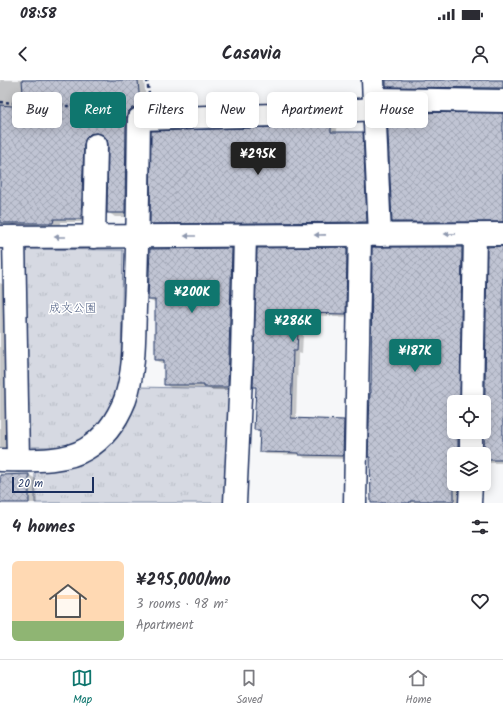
<!DOCTYPE html>
<html lang="en">
<head>
<meta charset="utf-8">
<style>
  body { margin:0; font-family:Kalam,"Klee One",sans-serif; background:#f2f2f3; color:#2b2b33; height:100vh; display:flex; flex-direction:column; font-size:15px; white-space:nowrap }
  * { box-sizing:border-box; margin:0 }
  p { font-size:13px; color:#7c7c81 }
  .icon { flex:none; width:22px; height:22px; fill:none; stroke:currentColor; stroke-width:2; stroke-linecap:round; stroke-linejoin:round }
  .map { position:relative; height:423px; overflow:hidden }
  .sheet { display:flex; flex-direction:column; background:#fff; flex:1 }
  .sheet>* { flex:none }
  .banner { position:absolute; left:12px; top:12px; width:479px; height:36px; display:flex; gap:8px }
  .buttons { position:absolute; left:447px; top:315px; display:grid; gap:8px }
  .buttons a { display:grid; place-items:center; width:44px; height:44px; border-radius:6px; background:#fff; box-shadow:0 2px 10px #0003; font-size:20px }
  .scale { position:absolute; left:12px; bottom:10px; width:82px; box-sizing:border-box; padding-left:4px; border:2px solid #1b2f5e; border-top:0; font-size:11px; line-height:14px; white-space:nowrap; color:#1b2f5e; -webkit-text-stroke:3px #fff; paint-order:stroke }
  .price { position:absolute; translate:-50% -34px; padding:0 9px; border-radius:4px; background:#0f766e; color:#fff; font-size:13px; line-height:26px; filter:drop-shadow(0 1px 2px #0008) }
  .price::after { content:''; position:absolute; left:50%; top:24px; width:12px; height:9px; margin-left:-6px; background:inherit; clip-path:polygon(0 0,100% 0,50% 100%) }
  .price.on { background:#222; color:#fff }
  ul { padding:0; list-style:none }
  li { display:flex; align-items:center; gap:12px; height:100px; padding:0 12px }
  li+li { border-top:1px solid #e1e1e2 }
  li span { display:grid; place-items:center; flex:none; width:112px; height:80px; border-radius:6px; color:#555 }
  li>.icon { margin-inline-start:auto }
  span .icon { width:48px; height:48px; fill:#fffc; stroke-width:1 }
  li b { font-size:17px }
  h2 { display:flex; justify-content:space-between; align-items:center; height:48px; padding:0 12px; font-size:17px }
  .pill { padding:0 14px; border-radius:6px; background:#fff; box-shadow:0 2px 10px #0003; font-size:14px; line-height:36px }
  .pill.on { background:#0f766e; color:#fff }
  .status { display:flex; justify-content:space-between; align-items:center; height:28px; padding:0 20px; background:#fff; direction:ltr }
  .status svg { height:11px; fill:currentColor }
  header { display:flex; justify-content:space-between; align-items:center; height:52px; padding:0 12px; background:#fff; font-size:18px; font-weight:700 }
  .dock { display:flex; justify-content:space-around; align-items:center; height:56px; border-top:1px solid #e1e1e2; background:#fff; font-size:11px; color:#7c7c81 }
  .dock a { display:grid; justify-items:center; gap:2px }
  .dock .on { color:#0f766e }
  .map>svg:first-child { display:block }
  .park { fill:url(#park-tufts); stroke:#7884a0 }
  .shadow { fill:#0003 }
  .building { fill:url(#building-cross-hatch); stroke:#1b2f5e }
  .lines { fill:none; stroke-linecap:round; stroke-linejoin:round }
  .minor-casing { stroke:#1b2f5e; stroke-width:25 }
  .path { stroke:#1b2f5e; stroke-width:2.5; stroke-dasharray:3 3; stroke-linecap:butt }
  .minor { stroke:#fff; stroke-width:22 }
  .oneway { fill:#8d97ae }
  .labels { text-anchor:middle; stroke-width:3; stroke-linejoin:round; paint-order:stroke }
  .park-label { font-size:12px; fill:#4a5a7f; stroke:#fff }
</style>
</head>
<body>
<div class="status"><b>08:58</b><svg viewBox="0 0 49 12"><path d="M0 12V9h3v3zM5 12V6h3v6zM10 12V3h3v9zM15 12V0h3v12zM26 1h20v11H26zM47 4h2v5h-2z"/></svg></div>
<header><svg class="icon" aria-label="back" viewBox="0 0 24 24"><path d="M15 5l-7 7 7 7"/></svg>Casavia<svg class="icon" aria-label="person" viewBox="0 0 24 24"><circle cx="12" cy="8" r="4"/><path d="M4 21q1-7 8-7t8 7"/></svg></header>
<div class="map">
<svg width="503" height="423" viewBox="0 0 503 423">
  <defs>
    <pattern id="park-tufts" width="24" height="20" patternUnits="userSpaceOnUse"><rect width="24" height="20" fill="#d6d9e2"/><path d="M3 7l-1-3M5 7V3M7 7l1-3M15 17l-1-3M17 17v-4M19 17l1-3" fill="none" stroke="#b7bbc4"/></pattern>
    <pattern id="building-cross-hatch" width="8" height="8" patternUnits="userSpaceOnUse"><rect width="8" height="8" fill="#c0c4d3"/><path d="M0 0l8 8M0 8l8-8" fill="none" stroke="#a4a9b8"/></pattern>
  </defs>
  <rect width="100%" height="100%" fill="#f6f7f9"/>
  <filter id="ink" filterUnits="userSpaceOnUse"><feTurbulence type="fractalNoise" baseFrequency=".025" numOctaves="2"/><feDisplacementMap in="SourceGraphic" scale="8" xChannelSelector="R" yChannelSelector="G"/><feConvolveMatrix kernelMatrix="1 2 1 2 8 2 1 2 1" color-interpolation-filters="sRGB"/></filter>
  <g filter="url(#ink)">
    <g class="park">
      <path d="M26,169L123,170L121,281L118,308L112,324L104,337L77,364L66,367H30L25,358L23,174Z"/>
      <path d="M138,307L231,309L226,423H35V389L66,387Z"/>
    </g>
    <g class="shadow">
      <path d="M0,0H144L147,30L132,137H115L108,132L109,65L106,57L104,56L97,58L88,142H61V146L0,150Z"/>
      <path d="M386,0H503V11L393,10L387,6Z"/>
      <path d="M503,34V145H399L393,142Z"/>
      <path d="M331,45L337,49V53H363L369,56L373,145L157,146L151,143Z"/>
      <path d="M347,168L352,172L351,237L304,235L302,274L298,273L296,339L344,341L349,344V379L305,378L301,375L266,374L260,371L261,352L255,349L257,308L254,306L258,169Z"/>
      <path d="M373,168H462L468,171L466,322H454V352H466L465,374H454V404H460V423H372Z"/>
      <path d="M503,168V383H489L484,380V327Z"/>
      <path d="M232,169L238,173L234,310H211L207,308H171L165,304V283H162L156,280V224L149,220Z"/>
      <path d="M0,203L4,205L7,371L0,374Z"/>
      <path d="M0,393L4,396L29,395L36,399L37,423H0Z"/>
    </g>
    <g class="building">
      <path d="M22,0H138L140,26L132,28L128,32L126,39L125,133H107L108,65L107,59L103,55L96,53L90,54L86,58L84,64L81,139H54L53,143H0V25L24,27Z"/>
      <path d="M386,0H503V8L386,7Z"/>
      <path d="M387,32L503,33V142H392Z"/>
      <path d="M331,44V52H363L367,142L150,144L151,51L275,47Z"/>
      <path d="M503,166V380H484L487,167Z"/>
      <path d="M347,167L346,234L299,233L297,271H293L291,338L344,340L343,376L299,375V373L259,372L260,350H254L256,307H253L257,168Z"/>
      <path d="M372,167H462L460,322H454V352H458V374H454V421H410V423H371L370,377H368L370,313H371Z"/>
      <path d="M232,168L228,307H204V305H164V280H155V220H148L150,169Z"/>
      <path d="M29,394V423H0V395Z"/>
    </g>
    <g class="lines">
      <defs>
        <g id="minor">
          <path d="M373,0L380,155"/>
          <path d="M374,19L503,21"/>
          <path d="M0,157L503,154"/>
          <path d="M14,157L18,380"/>
          <path d="M94,157L96,65"/>
          <path d="M472,322L475,154"/>
          <path d="M471,374V352"/>
          <path d="M0,380C26,380 64,383 86,369C105,358 117,340 125,320C135,291 134,257 135,227C138,164 138,102 139,39L274,35L374,29"/>
          <path d="M235,423L242,275L245,156"/>
          <path d="M355,423L360,155"/>
          <path d="M470,423L471,404"/>
        </g>
      </defs>
      <use href="#minor" class="minor-casing"/>
      <g class="path">
        <path d="M147,0L149,14"/>
        <path d="M0,22L117,29"/>
      </g>
      <use href="#minor" class="minor"/>
    </g>
    <defs><path id="oneway-solid" d="M-6-.8H1V-3.2L6.5 0L1 3.2V.8H-6Z"/></defs>
    <g class="oneway">
      <use href="#oneway-solid" transform="translate(450 154) rotate(179)"/>
      <use href="#oneway-solid" transform="translate(320 155) rotate(179)"/>
      <use href="#oneway-solid" transform="translate(190 156) rotate(180)"/>
      <use href="#oneway-solid" transform="translate(60 157) rotate(180)"/>
    </g>
  </g>
  <g class="labels">
    <g class="park-label">
      <text x="73" y="232">成文公園</text>
    </g>
  </g>
</svg>
<div class="buttons">
<a><svg class="icon" aria-label="locate" viewBox="0 0 24 24"><circle cx="12" cy="12" r="6"/><path d="M12 2v4M12 18v4M2 12h4M18 12h4"/></svg></a>
<a><svg class="icon" aria-label="layers" viewBox="0 0 24 24"><path d="M12 4l9 5-9 5-9-5zM3 14l9 5 9-5"/></svg></a>
</div>
<div class="scale">20 m</div>
<b class="price on" style="left:258px;top:96px">¥295K</b>
<b class="price" style="left:192px;top:234px">¥200K</b>
<b class="price" style="left:293px;top:263px">¥286K</b>
<b class="price" style="left:415px;top:293px">¥187K</b>
<div class="banner">
<a class="pill">Buy</a>
<a class="pill on">Rent</a>
<a class="pill">Filters</a>
<a class="pill">New</a>
<a class="pill">Apartment</a>
<a class="pill">House</a>
</div>
</div>
<section class="sheet">
<h2>4 homes<svg class="icon" aria-label="filters" viewBox="0 0 24 24"><path d="M4 7h16M4 17h16"/><circle cx="9" cy="7" r="2"/><circle cx="15" cy="17" r="2"/></svg></h2>
<ul>
<li><span style="background:linear-gradient(#ffd9b3 75%,#8fb573 0)"><svg class="icon" aria-label="home" viewBox="0 0 24 24"><path d="M3 11l9-7 9 7M6 9v11h12V9"/></svg></span><div><b>¥295,000/mo</b><p>3 rooms · 98 m²</p><p>Apartment</p></div><svg class="icon" aria-label="heart" viewBox="0 0 24 24"><path d="M12 20l-8-8c-3-5 5-10 8-4 3-6 11-1 8 4z"/></svg></li>
</ul>
</section>
<nav class="dock">
<a class="on"><svg class="icon" aria-label="map" viewBox="0 0 24 24"><path d="M3 6l6-2 6 2 6-2v14l-6 2-6-2-6 2zM9 4v14M15 6v14"/></svg>Map</a>
<a><svg class="icon" aria-label="saved" viewBox="0 0 24 24"><path d="M7 4h10v16l-5-4-5 4z"/></svg>Saved</a>
<a><svg class="icon" aria-label="home" viewBox="0 0 24 24"><path d="M3 11l9-7 9 7M6 9v11h12V9"/></svg>Home</a>
</nav>
</body>
</html>
